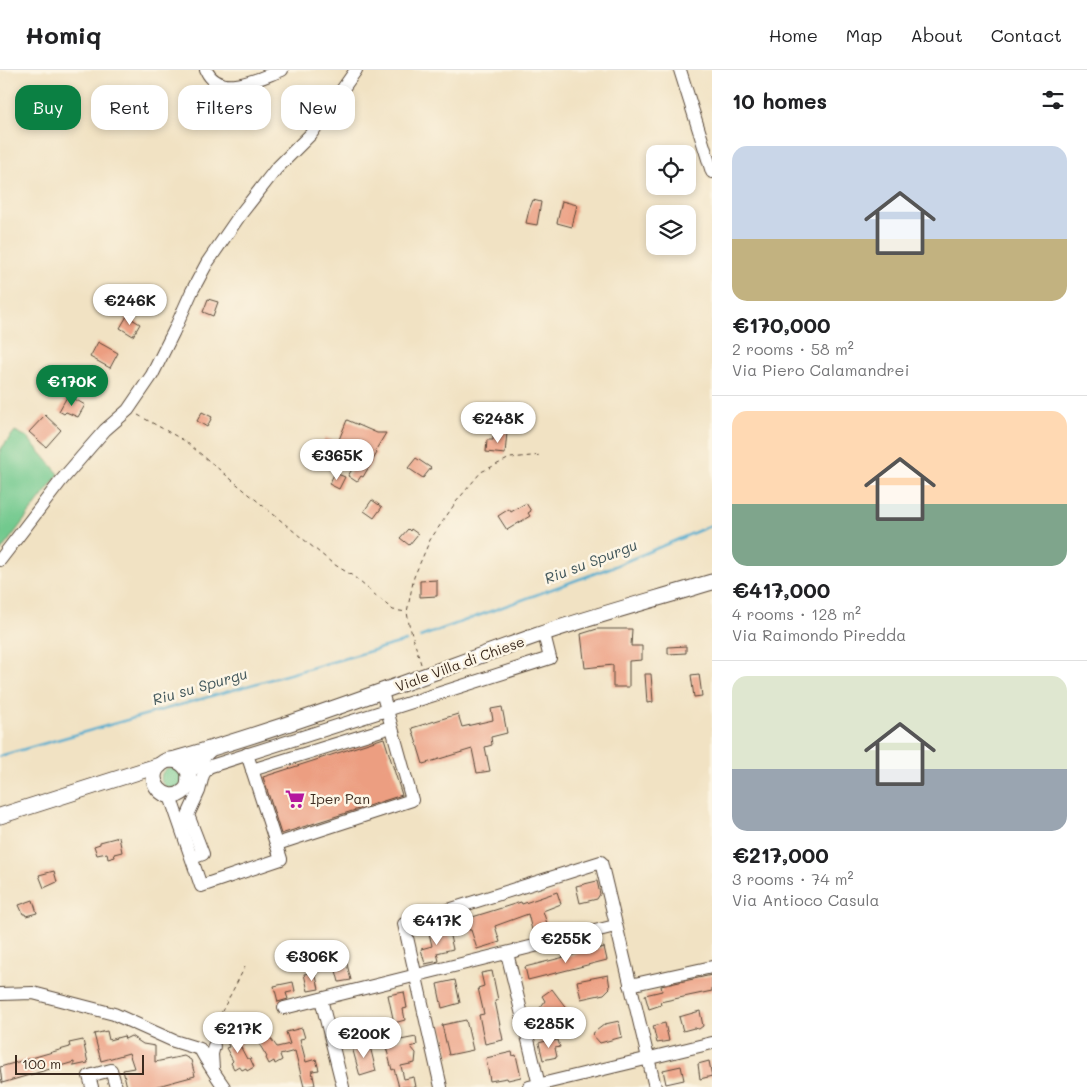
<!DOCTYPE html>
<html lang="en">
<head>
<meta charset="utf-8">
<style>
  body { margin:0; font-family:Mali,sans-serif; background:#f2f2f2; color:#202124; height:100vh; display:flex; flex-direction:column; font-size:19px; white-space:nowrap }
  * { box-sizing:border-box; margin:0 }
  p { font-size:16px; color:#757577 }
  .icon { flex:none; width:28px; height:28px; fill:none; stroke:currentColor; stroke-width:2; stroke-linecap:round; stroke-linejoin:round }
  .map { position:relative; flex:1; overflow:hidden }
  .details { display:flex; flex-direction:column; background:#fff; width:375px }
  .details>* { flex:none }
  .top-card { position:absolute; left:15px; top:15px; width:475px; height:45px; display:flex; gap:10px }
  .tools { position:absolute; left:646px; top:75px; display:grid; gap:10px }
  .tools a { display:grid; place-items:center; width:50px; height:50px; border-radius:10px; background:#fff; box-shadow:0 2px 8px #0003; font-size:25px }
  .scale { position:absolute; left:15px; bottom:12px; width:129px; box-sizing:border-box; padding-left:5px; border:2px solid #3b2a1e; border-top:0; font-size:14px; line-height:18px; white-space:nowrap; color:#3b2a1e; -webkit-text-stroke:4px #fcf5e5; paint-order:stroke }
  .price { position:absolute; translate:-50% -42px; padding:0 11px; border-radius:18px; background:#fff; color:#222; font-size:16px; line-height:32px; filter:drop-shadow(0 1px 2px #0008) }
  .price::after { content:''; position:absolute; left:50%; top:30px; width:15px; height:11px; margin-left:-8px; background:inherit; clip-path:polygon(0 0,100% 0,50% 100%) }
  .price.active { background:#0b8043; color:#fff }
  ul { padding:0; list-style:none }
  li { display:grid; align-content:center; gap:10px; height:265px; padding:0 20px }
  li+li { border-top:1px solid #e0e0e0 }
  li span { display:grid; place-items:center; height:155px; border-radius:15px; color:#555 }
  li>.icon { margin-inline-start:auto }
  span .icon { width:90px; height:90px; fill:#fffc; stroke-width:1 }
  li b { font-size:21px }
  h2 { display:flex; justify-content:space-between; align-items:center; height:60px; padding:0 20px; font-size:21px }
  .tag { padding:0 18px; border-radius:15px; background:#fff; box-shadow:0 2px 8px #0003; font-size:18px; line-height:45px }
  .tag.active { background:#0b8043; color:#fff }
  header { display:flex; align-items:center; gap:30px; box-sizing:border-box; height:70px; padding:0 25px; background:#fff; border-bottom:1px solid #e0e0e0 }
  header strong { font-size:24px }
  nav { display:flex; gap:28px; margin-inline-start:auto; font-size:18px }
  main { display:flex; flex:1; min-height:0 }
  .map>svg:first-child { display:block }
  .green { fill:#72c98e; stroke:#567a56 }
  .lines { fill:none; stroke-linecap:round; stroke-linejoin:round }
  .stream { stroke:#51accf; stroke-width:2.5 }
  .building { fill:#ec9e81 }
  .minor-casing { stroke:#564637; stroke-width:14 }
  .major-casing { stroke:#564637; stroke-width:17 }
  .path { stroke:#564637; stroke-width:1; stroke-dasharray:4 4; stroke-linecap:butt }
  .minor { stroke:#fff; stroke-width:12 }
  .major { stroke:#fff; stroke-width:15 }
  .labels { text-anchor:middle; stroke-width:5; stroke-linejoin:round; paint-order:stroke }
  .street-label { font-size:14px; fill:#3b2a1e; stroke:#fcf5e5 }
  .poi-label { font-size:14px; fill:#3b2a1e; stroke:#fcf5e5; text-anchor:start }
  .water-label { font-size:15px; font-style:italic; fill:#43585c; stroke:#fcf5e5 }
</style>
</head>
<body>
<header>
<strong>Homiq</strong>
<nav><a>Home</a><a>Map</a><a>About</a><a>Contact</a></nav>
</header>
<main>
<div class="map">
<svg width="712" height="1017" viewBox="0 0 712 1017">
  <rect width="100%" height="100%" fill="#fcf5e5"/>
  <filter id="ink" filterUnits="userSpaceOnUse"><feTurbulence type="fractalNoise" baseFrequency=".02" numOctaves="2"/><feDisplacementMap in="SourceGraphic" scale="10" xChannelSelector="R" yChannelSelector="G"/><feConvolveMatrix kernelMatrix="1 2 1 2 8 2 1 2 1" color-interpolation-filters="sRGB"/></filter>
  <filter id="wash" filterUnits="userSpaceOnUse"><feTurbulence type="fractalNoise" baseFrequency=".0096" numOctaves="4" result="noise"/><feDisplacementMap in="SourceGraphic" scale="20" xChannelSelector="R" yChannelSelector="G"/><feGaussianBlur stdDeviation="1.12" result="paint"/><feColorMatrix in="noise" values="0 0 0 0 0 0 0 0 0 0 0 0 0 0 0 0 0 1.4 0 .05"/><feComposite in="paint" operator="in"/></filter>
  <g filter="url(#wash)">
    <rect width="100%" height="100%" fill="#f1e2c3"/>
    <g class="green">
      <path d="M15,361L27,367L59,404L0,482V380Z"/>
      <circle cx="172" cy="708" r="11"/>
    </g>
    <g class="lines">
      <g class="stream">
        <path d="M420,567L615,496L712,455"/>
        <path d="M0,686L406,571"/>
      </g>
    </g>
    <g id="blocks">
      <g class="building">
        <path d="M533,130L541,132L537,155L526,153L529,140Z"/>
        <path d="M562,131L577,135L572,157L557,153Z"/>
        <path d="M208,229L218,232L213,246L203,242Z"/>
        <path d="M127,246L140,254L133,266L120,258Z"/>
        <path d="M98,272L118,283L110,298L90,287Z"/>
        <path d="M68,325L85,335L78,347L66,342L64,344L59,341Z"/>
        <path d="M202,342L212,347L207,357L197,351Z"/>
        <path d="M45,345L61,360L46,377L29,362Z"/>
        <path d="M347,350L377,363H386L375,381L377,383L363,407L361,406L357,412L348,406L354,396L343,390H324L331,380L322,377L325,368L338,372Z"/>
        <path d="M500,361L507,362L505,384L486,382L487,370H493V367H499Z"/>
        <path d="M416,388L431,398L423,408L408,398Z"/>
        <path d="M335,403L345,407L339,419L329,414Z"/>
        <path d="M372,430L382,437L374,448L364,441Z"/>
        <path d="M526,433L531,441L528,443L530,446L507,460L498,446L509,439L511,442Z"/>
        <path d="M408,459L410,461L411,459L418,464L409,475L400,468Z"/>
        <path d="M437,510V526L420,527V511Z"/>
        <path d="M597,559H632L631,576H642V590L629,591V617H613V595L585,598L581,564Z"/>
        <path d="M686,576V583L668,584V577Z"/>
        <path d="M645,604H651L653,632L647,633Z"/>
        <path d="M699,604L702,626L694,627L691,605Z"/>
        <path d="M502,637L507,663L491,667L492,675L485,677L490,701L477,703L472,679L423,694L412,658L458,644L462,657L493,650L491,639Z"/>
        <path d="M384,668L402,725L281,764L263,707Z"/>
        <path d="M119,767L122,782L114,784L115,787L108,789L107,783L97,785L94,776L100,774V772Z"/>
        <path d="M54,801L57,812L44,818L39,805Z"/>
        <path d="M597,811L600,824L597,829L580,833L576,816Z"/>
        <path d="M557,822L561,834L543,841L550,863L534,868L528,844L495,856L500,872L477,879L471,860H469L466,849L521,832L522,834Z"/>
        <path d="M33,830L37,843L26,846L25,844H23L19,835Z"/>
        <path d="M448,858L453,879L437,883L439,891L425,894L421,879L432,876L429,863Z"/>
        <path d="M604,877L607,890L528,910L525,897Z"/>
        <path d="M346,890L351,910L339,912L334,893Z"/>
        <path d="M492,901L498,930L495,931L503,970L485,974L479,945L484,944L478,918L484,916L481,903Z"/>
        <path d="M315,902L319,919L308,921L304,904Z"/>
        <path d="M608,905L610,918L604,924L581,929L577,911Z"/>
        <path d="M712,905V921L660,932L661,935L649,939L645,925L662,921L661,916Z"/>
        <path d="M455,910L460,933L442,938L437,914Z"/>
        <path d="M293,912L295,921L286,923L288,929L278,932L274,916Z"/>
        <path d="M552,919L567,939L560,948L553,947L550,951L537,942L545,931L542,926Z"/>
        <path d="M404,922L407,938L403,939L405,950L394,953L388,925Z"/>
        <path d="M700,941L703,956L699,959L694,958L683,961L679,947Z"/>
        <path d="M466,950L473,980L449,985L442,955Z"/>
        <path d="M619,951L622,967L600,973L592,964L605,954Z"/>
        <path d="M665,953L669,971L657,973L653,956Z"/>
        <path d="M263,958L277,977L290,974L286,962L302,958L305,968L300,969L306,992L316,989L319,1000L312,1001L315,1015L304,1017L295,981L280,985L282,990L275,994L274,991L269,994L266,988L267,987L258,972H257L253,967L258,964L257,962Z"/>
        <path d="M107,961L109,970L124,966L125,969L131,966L143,974L155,976V992L184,986L191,990L195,1006L154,1017H127L123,1000L134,998L129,983L101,991L94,964Z"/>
        <path d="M237,964L242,972L239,974L247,989L250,988L254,997L247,1001L246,998L242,1000L239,996L234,999L231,993L233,991L226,978L229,977L227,972L231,970L230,968Z"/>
        <path d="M416,967L417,975L411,977L416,983L415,993L401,996L404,1009L414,1007L416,1017H399L394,999L392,1000L385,973Z"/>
        <path d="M553,969V971L558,970L560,977L555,978L557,987L543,990L539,973Z"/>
        <path d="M83,970L88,993L74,996V992L2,1013L0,997L70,977L69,973Z"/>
        <path d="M369,972L376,1001L360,1006L352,977Z"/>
        <path d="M512,982L513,986L516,985L521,1007L508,1010L507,1008L490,1011L486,988Z"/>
        <path d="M709,991L712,1006L700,1009L698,994Z"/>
        <path d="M681,996L684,1010L666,1014L663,1000Z"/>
      </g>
    </g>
  </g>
  <g filter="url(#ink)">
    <use href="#blocks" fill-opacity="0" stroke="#564637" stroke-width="1"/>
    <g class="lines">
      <defs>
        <g id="minor">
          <path d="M206,0C220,30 259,8 282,0"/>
          <path d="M680,0L712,102"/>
          <path d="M0,490L60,412L91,376L105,360L128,340L152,305L174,261L192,221L207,193L240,145L276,99L311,64L356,0"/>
          <path d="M252,700L391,657"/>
          <path d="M170,726L201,816L281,789L247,684"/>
          <path d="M277,774L412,730L382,622"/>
          <path d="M192,788L203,784L188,745L199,721L203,705L208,697L550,588L544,564"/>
          <path d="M507,883L539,1015"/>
          <path d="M630,915L712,897"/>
          <path d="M0,924L33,923L114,944L174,971L200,979C207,992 215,1004 224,1017"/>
          <path d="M321,929L343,1017"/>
          <path d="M284,938L615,856"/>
          <path d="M213,999L212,984L214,976"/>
          <path d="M92,1017L89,1006L111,1000L116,1017"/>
          <path d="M441,1017L404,854L601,792L655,1017"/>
          <path d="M529,1017L712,973"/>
        </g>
        <g id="major">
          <path d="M172,690C295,655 414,609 535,566C593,546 653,530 712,512"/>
          <path d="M189,703C184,692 172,685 161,694C142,709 166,737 184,721C190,716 188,711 189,704C190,699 204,685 209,680"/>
          <path d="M0,746L160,695"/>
        </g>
      </defs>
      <use href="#minor" class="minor-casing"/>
      <use href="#major" class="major-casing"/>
      <g class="path">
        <path d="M138,345L185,371L332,493L353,506L393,540L407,542"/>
        <path d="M421,594L409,554L407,542L414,507L430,470L456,432L481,402L510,388L542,385"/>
        <path d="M216,965L219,947L245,897"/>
      </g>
      <use href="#minor" class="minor"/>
      <use href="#major" class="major"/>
    </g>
  </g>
  <defs>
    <symbol id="supermarket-bare" viewBox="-9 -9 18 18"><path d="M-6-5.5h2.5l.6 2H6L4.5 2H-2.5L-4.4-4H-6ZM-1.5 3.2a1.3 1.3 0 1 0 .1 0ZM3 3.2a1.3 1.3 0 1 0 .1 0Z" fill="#b5179e" stroke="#fcf5e5" stroke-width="2.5" paint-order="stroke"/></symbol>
  </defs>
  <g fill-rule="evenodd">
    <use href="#supermarket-bare" x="281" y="715" width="28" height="28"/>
  </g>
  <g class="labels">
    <g class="street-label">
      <text transform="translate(460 594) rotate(-20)" y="5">Viale Villa di Chiese</text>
    </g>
    <g class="poi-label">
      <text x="310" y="734">Iper Pan</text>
    </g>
    <g class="water-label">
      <text transform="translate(591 492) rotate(-21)" y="5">Riu su Spurgu</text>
      <text transform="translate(200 617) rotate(-16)" y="5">Riu su Spurgu</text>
    </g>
  </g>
</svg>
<div class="tools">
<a><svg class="icon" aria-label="locate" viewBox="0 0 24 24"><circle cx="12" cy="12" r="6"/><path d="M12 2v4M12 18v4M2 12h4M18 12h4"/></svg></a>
<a><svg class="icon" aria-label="layers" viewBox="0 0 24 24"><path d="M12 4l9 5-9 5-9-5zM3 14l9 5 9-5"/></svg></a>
</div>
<div class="scale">100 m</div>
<b class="price" style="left:130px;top:256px">€246K</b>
<b class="price active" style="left:72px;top:337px">€170K</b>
<b class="price" style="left:498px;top:374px">€248K</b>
<b class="price" style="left:337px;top:411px">€365K</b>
<b class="price" style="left:437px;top:876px">€417K</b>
<b class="price" style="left:566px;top:894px">€255K</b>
<b class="price" style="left:312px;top:912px">€306K</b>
<b class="price" style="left:549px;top:979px">€285K</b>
<b class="price" style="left:238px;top:984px">€217K</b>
<b class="price" style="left:364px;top:989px">€200K</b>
<div class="top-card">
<a class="tag active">Buy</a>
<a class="tag">Rent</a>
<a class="tag">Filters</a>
<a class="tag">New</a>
</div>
</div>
<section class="details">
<h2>10 homes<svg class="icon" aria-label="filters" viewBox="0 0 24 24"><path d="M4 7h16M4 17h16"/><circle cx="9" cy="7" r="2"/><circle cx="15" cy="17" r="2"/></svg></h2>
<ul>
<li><span style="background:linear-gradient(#c9d6e8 60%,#c2b280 0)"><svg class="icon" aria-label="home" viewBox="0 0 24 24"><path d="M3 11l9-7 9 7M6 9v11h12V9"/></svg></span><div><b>€170,000</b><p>2 rooms · 58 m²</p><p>Via Piero Calamandrei</p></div></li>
<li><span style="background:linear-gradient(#ffd9b3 60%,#7fa58c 0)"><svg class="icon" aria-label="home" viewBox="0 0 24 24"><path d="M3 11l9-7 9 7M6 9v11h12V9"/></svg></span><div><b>€417,000</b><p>4 rooms · 128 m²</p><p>Via Raimondo Piredda</p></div></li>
<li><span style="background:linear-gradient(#dfe7d0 60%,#9aa5b1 0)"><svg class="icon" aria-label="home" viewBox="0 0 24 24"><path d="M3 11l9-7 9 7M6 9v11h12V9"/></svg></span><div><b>€217,000</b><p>3 rooms · 74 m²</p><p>Via Antioco Casula</p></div></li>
</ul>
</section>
</main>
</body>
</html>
